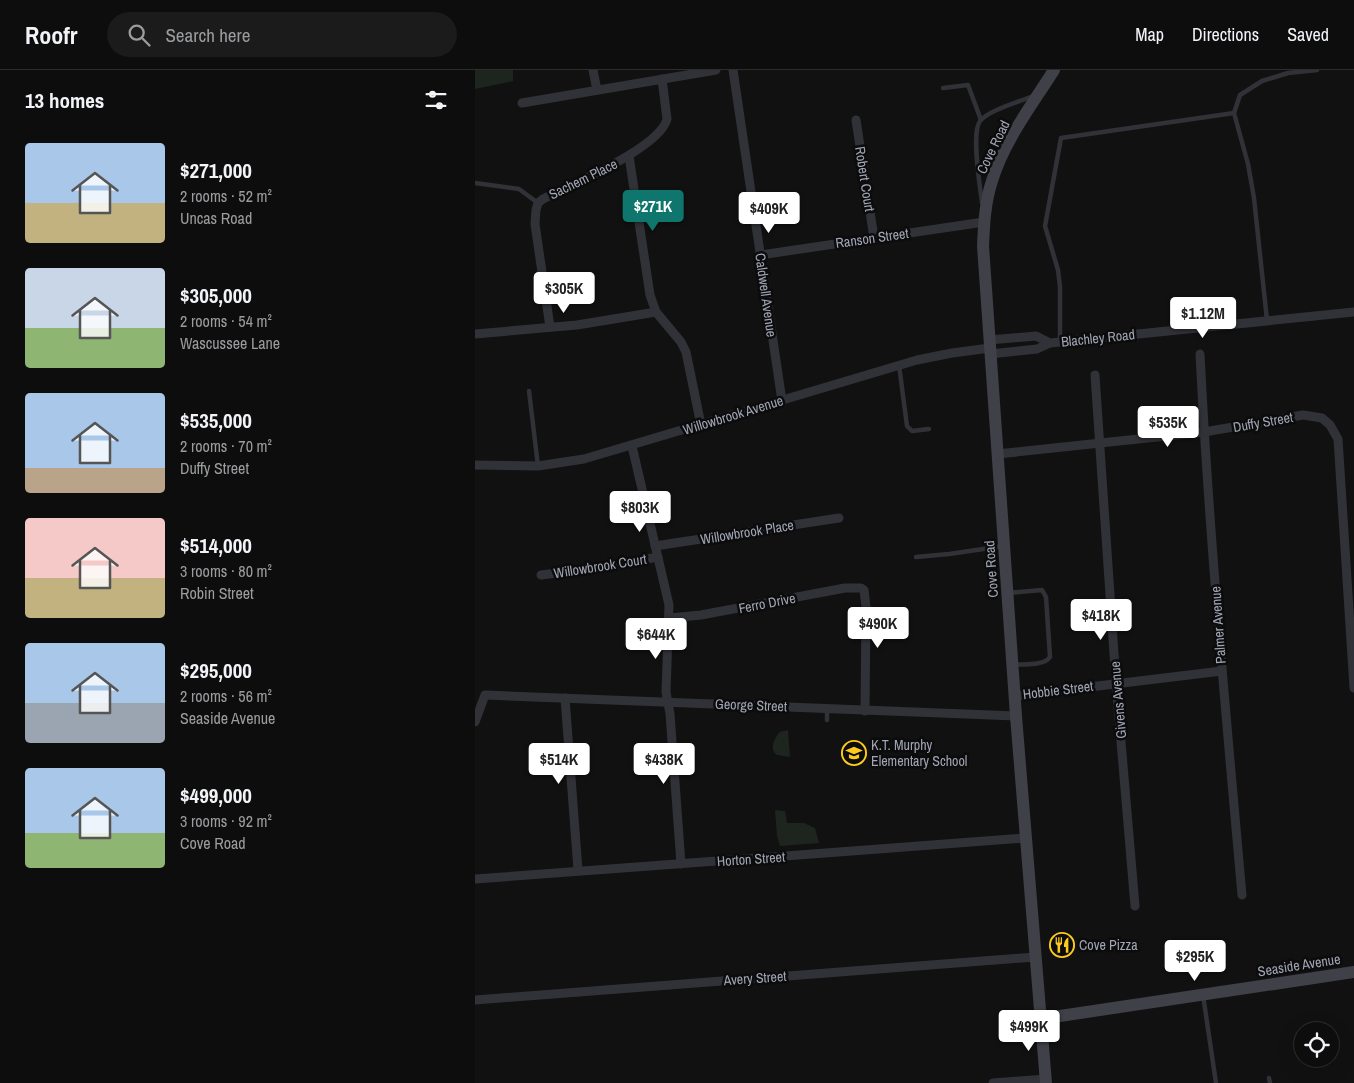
<!DOCTYPE html>
<html lang="en">
<head>
<meta charset="utf-8">
<style>
  body { margin:0; font-family:"Archivo Narrow",sans-serif; background:#1b1b1c; color:#f1f3f6; height:100vh; display:flex; flex-direction:column; font-size:19px; white-space:nowrap }
  * { box-sizing:border-box; margin:0 }
  p { font-size:16px; color:#9a9c9e }
  .icon { flex:none; width:28px; height:28px; fill:none; stroke:currentColor; stroke-width:2; stroke-linecap:round; stroke-linejoin:round }
  .map { position:relative; flex:1; overflow:hidden }
  .drawer { display:flex; flex-direction:column; background:#0d0d0e; width:475px }
  .drawer>* { flex:none }
  .buttons { position:absolute; left:819px; top:952px; display:grid; gap:10px }
  .buttons a { display:grid; place-items:center; width:45px; height:45px; border-radius:50%; background:#0d0d0e; box-shadow:0 5px 20px #0002,0 0 0 1px #2d2d2e; font-size:25px }
  .price { position:absolute; translate:-50% -42px; padding:0 11px; border-radius:5px; background:#fff; color:#222; font-size:16px; line-height:32px; filter:drop-shadow(0 1px 2px #0008) }
  .price::after { content:''; position:absolute; left:50%; top:30px; width:15px; height:11px; margin-left:-8px; background:inherit; clip-path:polygon(0 0,100% 0,50% 100%) }
  .price.active { background:#0f766e; color:#fff }
  ul { padding:0; list-style:none }
  li { display:flex; align-items:center; gap:15px; height:125px; padding:0 25px }
  li span { display:grid; place-items:center; flex:none; width:140px; height:100px; border-radius:5px; color:#555 }
  li>.icon { margin-inline-start:auto }
  span .icon { width:60px; height:60px; fill:#fffc; stroke-width:1 }
  li b { font-size:21px }
  h2 { display:flex; justify-content:space-between; align-items:center; height:60px; padding:0 25px; font-size:21px }
  header { display:flex; align-items:center; gap:30px; box-sizing:border-box; height:70px; padding:0 25px; background:#0d0d0e; border-bottom:1px solid #2d2d2e }
  header strong { font-size:24px }
  nav { display:flex; gap:28px; margin-inline-start:auto; font-size:18px }
  .search { width:350px; height:45px; background:#1b1b1c; display:flex; align-items:center; gap:12px; box-sizing:border-box; padding:0 18px; border-radius:28px; color:#9a9c9e; font-size:19px }
  main { display:flex; flex:1; min-height:0 }
  .map>svg:first-child { display:block }
  .green { fill:#1d251e }
  .lines { fill:none; stroke-linecap:round; stroke-linejoin:round }
  .lane { stroke:#313238; stroke-width:4.5 }
  .street { stroke:#313238; stroke-width:9 }
  .secondary { stroke:#3f4048; stroke-width:12 }
  .labels { text-anchor:middle; stroke-width:5; stroke-linejoin:round; paint-order:stroke }
  .street-label { font-size:14px; fill:#a1a5b4; stroke:#0c0c0d }
  .poi-label { font-size:14px; fill:#a1a5b4; stroke:#0c0c0d; text-anchor:start }
</style>
</head>
<body>
<header>
<strong>Roofr</strong>
<div class="search"><svg class="icon" aria-label="search" viewBox="0 0 24 24"><circle cx="10" cy="10" r="6"/><path d="M15 15l6 6"/></svg>Search here</div>
<nav><a>Map</a><a>Directions</a><a>Saved</a></nav>
</header>
<main>
<section class="drawer">
<h2>13 homes<svg class="icon" aria-label="filters" viewBox="0 0 24 24"><path d="M4 7h16M4 17h16"/><circle cx="9" cy="7" r="2"/><circle cx="15" cy="17" r="2"/></svg></h2>
<ul>
<li><span style="background:linear-gradient(#a9c7e8 60%,#c2b280 0)"><svg class="icon" aria-label="home" viewBox="0 0 24 24"><path d="M3 11l9-7 9 7M6 9v11h12V9"/></svg></span><div><b>$271,000</b><p>2 rooms · 52 m²</p><p>Uncas Road</p></div></li>
<li><span style="background:linear-gradient(#c9d6e8 60%,#8fb573 0)"><svg class="icon" aria-label="home" viewBox="0 0 24 24"><path d="M3 11l9-7 9 7M6 9v11h12V9"/></svg></span><div><b>$305,000</b><p>2 rooms · 54 m²</p><p>Wascussee Lane</p></div></li>
<li><span style="background:linear-gradient(#a9c7e8 75%,#b9a48a 0)"><svg class="icon" aria-label="home" viewBox="0 0 24 24"><path d="M3 11l9-7 9 7M6 9v11h12V9"/></svg></span><div><b>$535,000</b><p>2 rooms · 70 m²</p><p>Duffy Street</p></div></li>
<li><span style="background:linear-gradient(#f6c9c9 60%,#c2b280 0)"><svg class="icon" aria-label="home" viewBox="0 0 24 24"><path d="M3 11l9-7 9 7M6 9v11h12V9"/></svg></span><div><b>$514,000</b><p>3 rooms · 80 m²</p><p>Robin Street</p></div></li>
<li><span style="background:linear-gradient(#a9c7e8 60%,#9aa5b1 0)"><svg class="icon" aria-label="home" viewBox="0 0 24 24"><path d="M3 11l9-7 9 7M6 9v11h12V9"/></svg></span><div><b>$295,000</b><p>2 rooms · 56 m²</p><p>Seaside Avenue</p></div></li>
<li><span style="background:linear-gradient(#a9c7e8 65%,#8fb573 0)"><svg class="icon" aria-label="home" viewBox="0 0 24 24"><path d="M3 11l9-7 9 7M6 9v11h12V9"/></svg></span><div><b>$499,000</b><p>3 rooms · 92 m²</p><p>Cove Road</p></div></li>
</ul>
</section>
<div class="map">
<svg width="879" height="1013" viewBox="0 0 879 1013">
  <rect width="100%" height="100%" fill="#111112"/>
  <g class="green">
    <path d="M0,0H38V11L0,19Z"/>
    <path d="M313,660L315,687L302,685C294,680 299,668 305,662Z"/>
    <path d="M300,740L310,741L312,753H329L340,758L344,773L305,776L302,766Z"/>
  </g>
  <g class="lines">
    <g class="lane">
      <path d="M468,18L493,15L506,50"/>
      <path d="M0,113L44,119L63,133"/>
      <path d="M507,133C505,116 496,63 505,51C514,40 544,32 558,26"/>
      <path d="M792,250L779,128L773,94L759,43L765,25L787,11L813,3L842,0"/>
      <path d="M585,272V217L583,200L570,156L586,68L759,43"/>
      <path d="M424,295L432,356L437,361L454,359"/>
      <path d="M54,321L63,396"/>
      <path d="M441,487L474,484L529,476"/>
      <path d="M533,523L567,520L571,527L575,587C569,596 549,594 539,595"/>
      <path d="M352,650V639"/>
      <path d="M728,925L741,1013"/>
      <path d="M794,1008L795,1013"/>
    </g>
    <g class="street">
      <path d="M118,0L122,20"/>
      <path d="M258,0L307,331"/>
      <path d="M47,33L241,0"/>
      <path d="M381,50L399,168"/>
      <path d="M154,86L175,225L181,242L206,272L211,282L226,355"/>
      <path d="M285,185L509,152"/>
      <path d="M75,257L60,154L61,140L63,133L68,129C95,115 185,78 192,49L187,9"/>
      <path d="M0,264L102,255L181,242"/>
      <path d="M514,270L561,266L575,273"/>
      <path d="M515,284L562,279L575,273L879,242"/>
      <path d="M725,284C734,465 751,645 767,825"/>
      <path d="M620,305L641,613L660,836"/>
      <path d="M157,376L194,535L191,622L195,644L206,794"/>
      <path d="M523,384L729,362L828,345L847,348L855,355L863,369L879,618"/>
      <path d="M0,395L63,396L109,389L442,290L477,283L515,278"/>
      <path d="M180,476L364,448"/>
      <path d="M66,505L129,497L183,487"/>
      <path d="M195,548L226,545L370,518H386L389,520L391,537L390,641"/>
      <path d="M540,626L747,601"/>
      <path d="M90,628L103,800"/>
      <path d="M0,652L10,625L541,646"/>
      <path d="M0,809L551,768"/>
      <path d="M0,930L560,887"/>
      <path d="M518,1013L571,1009"/>
    </g>
    <g class="secondary">
      <path d="M565,949L879,902"/>
      <path d="M571,1013L541,646L508,176C509,154 510,132 517,111C529,71 557,35 579,0"/>
    </g>
  </g>
  <defs>
    <symbol id="school-ring" viewBox="-11 -11 22 22"><circle r="9.5" fill="#0c0c0d" stroke="#fecb1d" stroke-width="1.5"/><path d="M0-5L7-2L0 1L-7-2ZM-4 1L0 2.5L4 1V4Q0 6-4 4Z" fill="#fecb1d"/></symbol>
    <symbol id="restaurant-ring" viewBox="-11 -11 22 22"><circle r="9.5" fill="#0c0c0d" stroke="#fecb1d" stroke-width="1.5"/><path d="M-5-6h1v4h1v-4h1v4h1v-4h1v5L-1.5 .5V6h-2V.5L-5-1ZM5-6V6H3V1.5H1.5Q1.5-4 5-6Z" fill="#fecb1d"/></symbol>
  </defs>
  <g fill-rule="evenodd">
    <use href="#school-ring" x="365" y="669" width="28" height="28"/>
    <use href="#restaurant-ring" x="573" y="861" width="28" height="28"/>
  </g>
  <g class="labels">
    <g class="street-label">
      <text transform="translate(518 77) rotate(-64)" y="5">Cove Road</text>
      <text transform="translate(108 109) rotate(-26)" y="5">Sachem Place</text>
      <text transform="translate(390 109) rotate(81)" y="5">Robert Court</text>
      <text transform="translate(397 168) rotate(-8)" y="5">Ranson Street</text>
      <text transform="translate(291 225) rotate(82)" y="5">Caldwell Avenue</text>
      <text transform="translate(623 268) rotate(-6)" y="5">Blachley Road</text>
      <text transform="translate(258 345) rotate(-17)" y="5">Willowbrook Avenue</text>
      <text transform="translate(788 352) rotate(-10)" y="5">Duffy Street</text>
      <text transform="translate(272 462) rotate(-9)" y="5">Willowbrook Place</text>
      <text transform="translate(125 496) rotate(-9)" y="5">Willowbrook Court</text>
      <text transform="translate(516 499) rotate(-94)" y="5">Cove Road</text>
      <text transform="translate(292 533) rotate(-11)" y="5">Ferro Drive</text>
      <text transform="translate(743 555) rotate(-94)" y="5">Palmer Avenue</text>
      <text transform="translate(583 620) rotate(-7)" y="5">Hobbie Street</text>
      <text transform="translate(643 630) rotate(-95)" y="5">Givens Avenue</text>
      <text transform="translate(276 635) rotate(2)" y="5">George Street</text>
      <text transform="translate(276 789) rotate(-4)" y="5">Horton Street</text>
      <text transform="translate(824 895) rotate(-9)" y="5">Seaside Avenue</text>
      <text transform="translate(280 908) rotate(-4)" y="5">Avery Street</text>
    </g>
    <g class="poi-label">
      <text x="396" y="680">K.T. Murphy<tspan x="396" dy="16">Elementary School</tspan></text>
      <text x="604" y="880">Cove Pizza</text>
    </g>
  </g>
</svg>
<div class="buttons">
<a><svg class="icon" aria-label="locate" viewBox="0 0 24 24"><circle cx="12" cy="12" r="6"/><path d="M12 2v4M12 18v4M2 12h4M18 12h4"/></svg></a>
</div>
<b class="price active" style="left:178px;top:162px">$271K</b>
<b class="price" style="left:294px;top:164px">$409K</b>
<b class="price" style="left:89px;top:244px">$305K</b>
<b class="price" style="left:728px;top:269px">$1.12M</b>
<b class="price" style="left:693px;top:378px">$535K</b>
<b class="price" style="left:165px;top:463px">$803K</b>
<b class="price" style="left:626px;top:571px">$418K</b>
<b class="price" style="left:403px;top:579px">$490K</b>
<b class="price" style="left:181px;top:590px">$644K</b>
<b class="price" style="left:84px;top:715px">$514K</b>
<b class="price" style="left:189px;top:715px">$438K</b>
<b class="price" style="left:720px;top:912px">$295K</b>
<b class="price" style="left:554px;top:982px">$499K</b>
</div>
</main>
</body>
</html>
